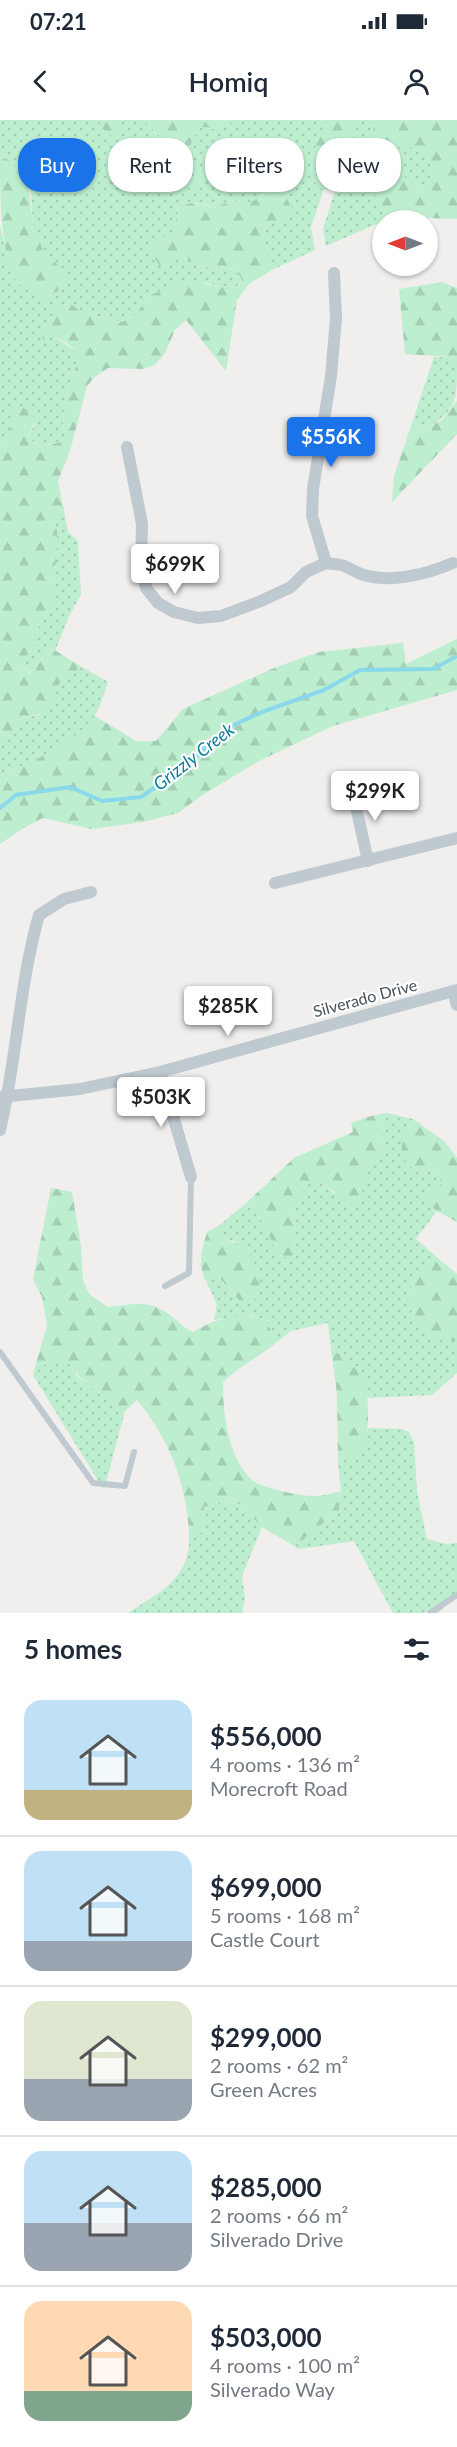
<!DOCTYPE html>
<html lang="en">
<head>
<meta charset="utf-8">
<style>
  body { margin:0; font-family:Lato,sans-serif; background:#f2f2f3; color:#1f2937; height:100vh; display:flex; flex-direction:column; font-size:22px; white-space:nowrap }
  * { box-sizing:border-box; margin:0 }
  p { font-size:20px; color:#747a83 }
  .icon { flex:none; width:33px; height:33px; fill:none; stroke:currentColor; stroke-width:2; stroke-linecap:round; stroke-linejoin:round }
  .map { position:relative; height:1493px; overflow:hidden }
  .side { display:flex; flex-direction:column; background:#fff; flex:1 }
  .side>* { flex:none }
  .banner { position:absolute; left:18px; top:18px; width:422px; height:54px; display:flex; gap:12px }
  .needle { width:39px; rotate:270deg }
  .buttons { position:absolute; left:372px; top:90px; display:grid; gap:12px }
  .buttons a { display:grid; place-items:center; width:66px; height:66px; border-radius:50%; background:#fff; box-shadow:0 2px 4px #0004; font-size:30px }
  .price { position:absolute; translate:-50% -51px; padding:0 14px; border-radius:6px; background:#fff; color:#222; font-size:20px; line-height:39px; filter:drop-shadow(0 2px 3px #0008) }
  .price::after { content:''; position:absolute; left:50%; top:36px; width:18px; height:14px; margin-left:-9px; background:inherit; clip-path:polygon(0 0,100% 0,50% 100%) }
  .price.on { background:#1a73e8; color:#fff }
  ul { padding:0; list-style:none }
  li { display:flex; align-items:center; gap:18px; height:150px; padding:0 24px }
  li+li { border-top:2px solid #e0e1e3 }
  li span { display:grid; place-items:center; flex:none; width:168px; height:120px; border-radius:18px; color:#555 }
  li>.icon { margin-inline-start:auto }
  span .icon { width:72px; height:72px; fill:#fffc; stroke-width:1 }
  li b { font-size:26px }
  h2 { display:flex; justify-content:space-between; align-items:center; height:72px; padding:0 24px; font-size:26px }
  .tag { padding:0 21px; border-radius:24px; background:#fff; box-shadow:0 2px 4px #0004; font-size:21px; line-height:54px }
  .tag.on { background:#1a73e8; color:#fff }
  .status { display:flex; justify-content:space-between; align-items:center; height:42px; padding:0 30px; background:#fff; direction:ltr }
  .status svg { height:16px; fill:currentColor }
  header { display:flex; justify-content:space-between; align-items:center; height:78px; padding:0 24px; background:#fff; font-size:27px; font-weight:600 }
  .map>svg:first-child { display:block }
  .grass { fill:url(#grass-dots) }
  .forest { fill:url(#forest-firs) }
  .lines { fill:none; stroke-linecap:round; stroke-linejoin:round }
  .stream { stroke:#89d9eb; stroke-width:4 }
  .lane { stroke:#bec9d0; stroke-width:6 }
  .street { stroke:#bec9d0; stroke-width:12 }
  .labels { text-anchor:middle; stroke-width:4.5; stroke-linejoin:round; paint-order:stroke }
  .street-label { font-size:16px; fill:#46525b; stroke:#fff }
  .water-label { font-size:18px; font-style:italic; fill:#0d7e99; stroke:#fff }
</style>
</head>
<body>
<div class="status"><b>07:21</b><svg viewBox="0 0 49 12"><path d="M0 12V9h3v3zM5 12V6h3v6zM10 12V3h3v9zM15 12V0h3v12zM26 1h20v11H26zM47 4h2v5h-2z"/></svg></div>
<header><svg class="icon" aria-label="back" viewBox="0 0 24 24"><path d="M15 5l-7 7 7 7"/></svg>Homiq<svg class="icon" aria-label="person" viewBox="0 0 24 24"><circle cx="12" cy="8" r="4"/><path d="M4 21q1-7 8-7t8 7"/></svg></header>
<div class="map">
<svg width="457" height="1493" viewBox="0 0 457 1493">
  <defs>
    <pattern id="grass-dots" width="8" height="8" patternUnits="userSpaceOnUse" patternTransform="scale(1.5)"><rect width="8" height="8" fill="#bceecf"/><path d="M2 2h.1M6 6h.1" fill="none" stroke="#a3ceb4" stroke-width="1.8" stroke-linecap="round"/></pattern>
    <pattern id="forest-firs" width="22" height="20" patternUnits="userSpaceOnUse" patternTransform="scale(1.5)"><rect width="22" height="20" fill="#bceecf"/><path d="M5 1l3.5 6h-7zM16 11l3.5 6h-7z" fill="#a3ceb4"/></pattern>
  </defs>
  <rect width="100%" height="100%" fill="#f1eeee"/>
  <g class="grass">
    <path d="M0,0H99L103,9L118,11L123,0H144L159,15L162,32L142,38L120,40L139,67L187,68L189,46L186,36L197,9L204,7L215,9L237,0H329C312,20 314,43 318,67L324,69L311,107L315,130L272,150L263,119L267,106L280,101L263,73L255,81L247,84L240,80L223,84L216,88C204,84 185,77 178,93C176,97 177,103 175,107C169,120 165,133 161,148L177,135C187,136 190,143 199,145C215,151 232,141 242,160L237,166L221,167L207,163L165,171L151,175L133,197L122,202L84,193L65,184L54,216L74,230L78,238C71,261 59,291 65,315L61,322C49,326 38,326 28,318L35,304L15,286L10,313L0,326V105C7,136 10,168 45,178L60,170L58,145L43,132L33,104L31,73L21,44L0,37Z"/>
    <path d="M352,0H375L373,20L395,27H414L430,40L431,62L416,67L400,53L368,52C361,35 360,17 352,0Z"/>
    <path d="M356,66C379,72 380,79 386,100L326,126L323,109L335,71Z"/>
    <path d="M434,237H451L457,244C457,279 457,289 428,308L412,303Z"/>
    <path d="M63,386L68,412L78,421L81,475L70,494L55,531L51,528L28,554H22L26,537L36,521L40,502L51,490L57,431V411L54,399Z"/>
    <path d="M82,547L108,562C104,573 100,587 94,597C77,624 29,643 0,656V624L24,598L39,595L51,584C50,564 67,556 82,547Z"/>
    <path d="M387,993L413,999L403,1017L410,1047L439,1051L441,1066L424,1079L437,1091L416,1119L439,1139L412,1163L407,1181C420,1209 424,1220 457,1221V1253L432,1275L367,1278C359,1244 357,1249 331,1229L328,1203L291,1211L276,1223L266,1199L251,1196L214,1200L217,1185L206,1161L219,1157L243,1185L235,1122L221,1116L220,1105L245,1084C258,1094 265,1103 271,1119L296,1130L293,1087L309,1062L321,1061L333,1073L360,1080L365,1056L384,1025L382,1007Z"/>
    <path d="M54,1242H68L79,1258L125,1291L104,1370L33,1255L35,1247Z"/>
    <path d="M368,1308L402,1309L409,1312L414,1322L417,1372L427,1419L446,1424L457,1423V1476L438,1493L429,1490L424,1493H393L354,1421L299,1429L294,1426L339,1391L341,1371L338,1343C357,1335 365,1330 368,1308Z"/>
    <path d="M218,1383L240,1384L262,1407L242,1456L245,1478L242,1493H128C157,1474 189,1459 189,1421L202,1412L204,1387Z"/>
  </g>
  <g class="forest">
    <path d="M99,0H123L118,11L112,16L103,9Z"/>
    <path d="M144,0H237L215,9L204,7L197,9L186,36L189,46L201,51L205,61L187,68H139L119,63L115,49L120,40L142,38L162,32L159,15Z"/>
    <path d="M329,0H352C360,17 361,35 368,52L400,53L417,67L431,62L430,40L414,27H395L372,20L375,0H457V99L395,97L386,100C372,48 356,76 318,68C307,49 315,16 329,0Z"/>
    <path d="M0,37L21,44L27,53L33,104L43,131L58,145L66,157L60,170L45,178C35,175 20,167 14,158C0,126 0,72 0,37Z"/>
    <path d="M276,71L287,79L292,88L289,97L266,107L263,119L272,150L250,163L237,180L226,251L186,200L175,210L165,233L155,245L142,249L108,248L95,257L87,266L70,331L58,361L63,386L54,399L57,411V431L51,490L40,502L36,521L26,537L22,553L29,554L51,528L82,547C59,561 54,564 50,591L24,598L0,624V326L10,313L14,286L23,287L36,299L28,318C38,326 49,326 61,322L65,315C61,298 66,277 71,260C73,253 78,243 77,237C76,227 62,220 54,216L44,220L42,216L58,185H72L84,193L122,202L133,197L151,175L186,160L221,167L237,166L242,160C233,141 215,151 199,145C190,143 187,136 177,135L161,148L152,133L153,122C158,120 165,117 170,114C178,108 174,100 178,92C186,77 204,85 216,88L222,84L241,80L247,84C260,79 260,73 276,71Z"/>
    <path d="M442,162L457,168V244L451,237L405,234L399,169Z"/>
    <path d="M457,281V314L392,382L394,356L412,303L428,308L442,300Z"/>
    <path d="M457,519V570L333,606L259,641L204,674L178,693L143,702L91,709L43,698L22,709L0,724V656C34,641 71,625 95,596L136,621H156L183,589L274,548L319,532L403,523L406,544Z"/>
    <path d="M387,993L382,1007L384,1025L382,1035L365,1056L361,1080L350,1084L321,1062H309L293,1088L296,1130L291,1138L276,1136C270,1113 264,1099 245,1084L294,1038L353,1012L351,1003L371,996Z"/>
    <path d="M413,999L444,1021L457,1038V1102L437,1091L424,1080L428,1071L441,1066L439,1051L410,1047L401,1036L403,1017Z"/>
    <path d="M51,1068L72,1072L81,1126L83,1161L90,1175L108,1187C129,1185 148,1179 167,1193C178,1200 180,1206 193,1212C220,1197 235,1193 266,1199L276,1223C258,1237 239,1247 223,1262C223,1293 227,1335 251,1359C259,1368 305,1377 318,1376C326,1375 333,1373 341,1371L339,1391L294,1426L262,1407L240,1384L218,1383L204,1387L202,1412L189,1421C189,1368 170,1320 137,1280L125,1291C99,1275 87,1268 68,1242H54L35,1247L47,1206L42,1177L33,1159Z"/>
    <path d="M220,1105L221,1116L250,1131L259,1156V1177L243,1185L219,1157L206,1161C197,1144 202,1130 207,1112Z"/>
    <path d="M439,1139L457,1154V1221C422,1220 420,1210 407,1181L412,1163Z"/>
    <path d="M331,1229C337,1233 352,1241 355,1244C371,1261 369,1302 366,1323L354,1336L338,1343L337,1274Z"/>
  </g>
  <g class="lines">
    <path class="stream" d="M0,688L16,675L70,667L102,681L141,677L186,646L225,609L262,592L324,570L360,550L433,549L455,537"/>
    <g class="lane">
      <path d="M165,1166L189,1153L191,1057"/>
      <path d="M0,1232L93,1363L125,1366L134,1332"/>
      <path d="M430,1493L457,1475"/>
    </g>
    <g class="street">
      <path d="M334,153L336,198L331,256L313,369L312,396L326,443C332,444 339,444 344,446C350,448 355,452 361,454C390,464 427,454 453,443"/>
      <path d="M127,327L142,404L141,444L146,468L158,483L174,492L198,498L221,496L261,481L291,467L306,452L326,443"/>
      <path d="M352,669L368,741"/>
      <path d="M275,763L457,718"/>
      <path d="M453,871L457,885"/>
      <path d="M160,952L191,1057"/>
      <path d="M0,977L80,969L160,952L457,870"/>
      <path d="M0,1010C17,939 19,865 39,795L64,779L91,772"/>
    </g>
  </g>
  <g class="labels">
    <g class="street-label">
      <text transform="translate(365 878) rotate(-15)" y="6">Silverado Drive</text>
    </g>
    <g class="water-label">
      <text transform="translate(194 637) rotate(-38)" y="6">Grizzly Creek</text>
    </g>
  </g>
</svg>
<div class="buttons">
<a><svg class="needle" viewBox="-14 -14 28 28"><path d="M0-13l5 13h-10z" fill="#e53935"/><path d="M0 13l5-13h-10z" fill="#747a83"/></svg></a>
</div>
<b class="price on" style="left:331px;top:348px">$556K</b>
<b class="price" style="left:175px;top:475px">$699K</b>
<b class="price" style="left:375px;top:702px">$299K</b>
<b class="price" style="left:228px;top:917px">$285K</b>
<b class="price" style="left:161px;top:1008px">$503K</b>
<div class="banner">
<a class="tag on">Buy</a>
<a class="tag">Rent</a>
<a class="tag">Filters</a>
<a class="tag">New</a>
</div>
</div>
<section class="side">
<h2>5 homes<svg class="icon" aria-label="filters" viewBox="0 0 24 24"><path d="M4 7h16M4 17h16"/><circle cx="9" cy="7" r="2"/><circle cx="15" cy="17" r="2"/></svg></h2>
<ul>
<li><span style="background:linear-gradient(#bfe0f5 75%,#c2b280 0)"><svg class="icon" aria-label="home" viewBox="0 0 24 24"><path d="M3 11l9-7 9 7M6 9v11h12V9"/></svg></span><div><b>$556,000</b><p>4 rooms · 136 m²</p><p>Morecroft Road</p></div></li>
<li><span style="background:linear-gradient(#bfe0f5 75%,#9aa5b1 0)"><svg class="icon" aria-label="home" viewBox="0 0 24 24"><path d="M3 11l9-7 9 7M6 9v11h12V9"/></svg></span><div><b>$699,000</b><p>5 rooms · 168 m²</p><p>Castle Court</p></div></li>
<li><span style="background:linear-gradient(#dfe7d0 65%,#9aa5b1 0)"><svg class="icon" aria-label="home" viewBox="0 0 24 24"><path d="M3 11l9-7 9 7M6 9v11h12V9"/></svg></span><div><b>$299,000</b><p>2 rooms · 62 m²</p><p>Green Acres</p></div></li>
<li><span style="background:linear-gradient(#bfe0f5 60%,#9aa5b1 0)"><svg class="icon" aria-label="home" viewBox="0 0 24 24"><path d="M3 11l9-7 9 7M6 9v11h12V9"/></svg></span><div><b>$285,000</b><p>2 rooms · 66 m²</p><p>Silverado Drive</p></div></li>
<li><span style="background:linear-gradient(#ffd9b3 75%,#7fa58c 0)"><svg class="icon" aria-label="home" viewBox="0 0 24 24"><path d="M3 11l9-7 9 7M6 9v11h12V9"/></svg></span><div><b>$503,000</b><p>4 rooms · 100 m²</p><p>Silverado Way</p></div></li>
</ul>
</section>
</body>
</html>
